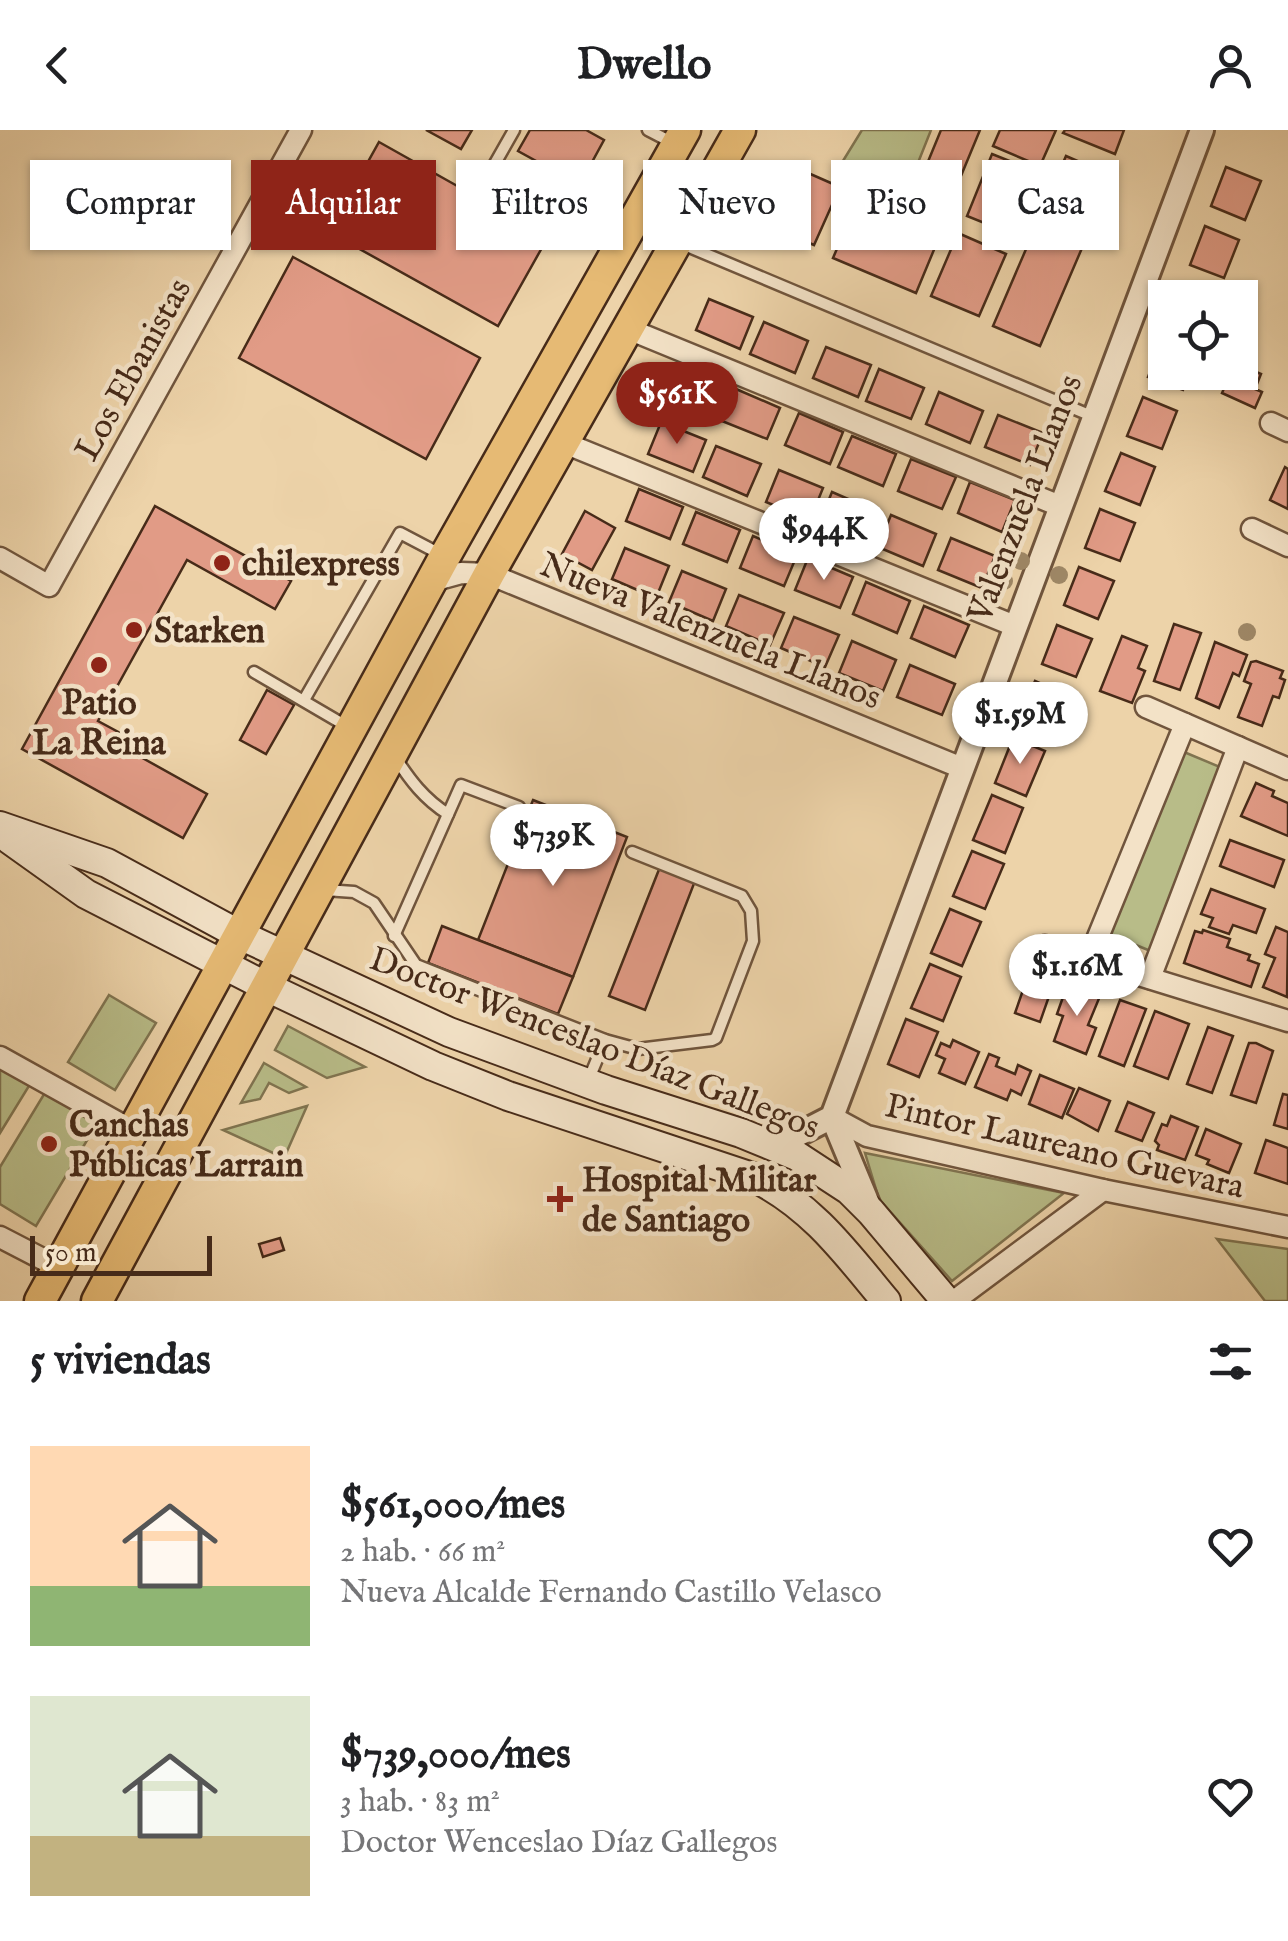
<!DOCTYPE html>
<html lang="es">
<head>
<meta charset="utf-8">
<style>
  body { margin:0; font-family:"IM FELL English",serif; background:#f2f2f2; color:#202124; height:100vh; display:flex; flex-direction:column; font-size:38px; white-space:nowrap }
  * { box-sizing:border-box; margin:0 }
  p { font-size:32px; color:#757577 }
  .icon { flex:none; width:55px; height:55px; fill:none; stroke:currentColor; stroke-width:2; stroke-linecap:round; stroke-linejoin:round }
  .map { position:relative; height:1171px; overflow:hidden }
  .sheet { display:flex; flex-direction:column; background:#fff; flex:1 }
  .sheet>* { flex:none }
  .guide { position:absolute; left:30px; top:30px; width:1230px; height:90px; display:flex; gap:20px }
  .fabs { position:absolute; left:1148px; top:150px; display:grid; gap:20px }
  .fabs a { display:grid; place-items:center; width:110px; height:110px; border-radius:0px; background:#fff; box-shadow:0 2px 8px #0004; font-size:50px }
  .scale { position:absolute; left:30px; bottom:25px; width:182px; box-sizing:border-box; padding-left:10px; border:5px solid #472b19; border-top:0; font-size:28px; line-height:35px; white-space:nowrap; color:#472b19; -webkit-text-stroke:8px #f3e2c7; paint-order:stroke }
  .price { position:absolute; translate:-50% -85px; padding:0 22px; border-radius:35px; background:#fff; color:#222; font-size:32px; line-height:65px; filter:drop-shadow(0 2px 5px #0008) }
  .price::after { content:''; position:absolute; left:50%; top:60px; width:30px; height:22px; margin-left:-15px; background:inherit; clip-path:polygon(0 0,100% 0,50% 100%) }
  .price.active { background:#8f2418; color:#fff }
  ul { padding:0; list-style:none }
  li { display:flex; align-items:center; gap:30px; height:250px; padding:0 30px }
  li span { display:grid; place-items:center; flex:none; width:280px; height:200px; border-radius:0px; color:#555 }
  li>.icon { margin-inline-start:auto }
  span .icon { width:120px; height:120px; fill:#fffc; stroke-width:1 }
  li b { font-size:42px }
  h2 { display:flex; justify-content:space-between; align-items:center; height:120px; padding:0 30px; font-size:42px }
  .chip { padding:0 35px; border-radius:0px; background:#fff; box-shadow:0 2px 8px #0004; font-size:35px; line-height:90px }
  .chip.active { background:#8f2418; color:#fff }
  header { display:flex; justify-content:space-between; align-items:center; height:130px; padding:0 30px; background:#fff; font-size:45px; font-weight:700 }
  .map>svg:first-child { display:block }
  .green { fill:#b8bc88; stroke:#807450; stroke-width:2.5 }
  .building { fill:#e19b86; stroke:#472b19; stroke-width:2.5 }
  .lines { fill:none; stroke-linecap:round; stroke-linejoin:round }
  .service-casing { stroke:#70553d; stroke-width:15 }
  .minor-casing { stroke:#70553d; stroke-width:25 }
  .tertiary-casing { stroke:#70553d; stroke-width:28 }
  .secondary-casing { stroke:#472b19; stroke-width:32 }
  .primary-casing { stroke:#472b19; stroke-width:35 }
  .service { stroke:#f3e2c7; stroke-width:10 }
  .minor { stroke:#f3e2c7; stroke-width:20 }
  .tertiary { stroke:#f3e2c7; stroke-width:22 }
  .secondary { stroke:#f3e2c7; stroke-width:28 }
  .primary { stroke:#e6ba74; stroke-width:30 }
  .tree { fill:#9e8766 }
  .poi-dot { fill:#8f2418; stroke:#f3e2c7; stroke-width:4 }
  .labels { text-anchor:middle; stroke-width:9; stroke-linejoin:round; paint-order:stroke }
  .street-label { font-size:35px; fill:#472b19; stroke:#f3e2c7 }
  .poi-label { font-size:35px; font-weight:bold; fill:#472b19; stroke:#f3e2c7; text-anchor:start }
</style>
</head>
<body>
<header><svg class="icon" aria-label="back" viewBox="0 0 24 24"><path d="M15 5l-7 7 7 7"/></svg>Dwello<svg class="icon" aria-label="person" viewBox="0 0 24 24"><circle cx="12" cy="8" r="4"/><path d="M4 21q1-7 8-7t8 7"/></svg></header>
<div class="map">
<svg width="1288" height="1171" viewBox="0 0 1288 1171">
  <rect width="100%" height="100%" fill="#edd3a9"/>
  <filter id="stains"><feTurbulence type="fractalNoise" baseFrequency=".002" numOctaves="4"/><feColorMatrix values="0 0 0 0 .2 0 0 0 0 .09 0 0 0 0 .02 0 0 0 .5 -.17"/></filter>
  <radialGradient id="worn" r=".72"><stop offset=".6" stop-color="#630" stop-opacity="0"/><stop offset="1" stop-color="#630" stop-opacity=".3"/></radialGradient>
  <g class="green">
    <path d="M862,0H931L904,68L838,39Z"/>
    <path d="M1184,622L1227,640L1153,822L1109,804Z"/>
    <path d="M109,865L156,893L115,960L68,932Z"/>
    <path d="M288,896L365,937L327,948L275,920Z"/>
    <path d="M264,933L306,957L289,963L269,953L260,969L241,973Z"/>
    <path d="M0,934L32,951L0,1003Z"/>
    <path d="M46,961L98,992L36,1096L0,1074V1037Z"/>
    <path d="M307,976L284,1028L223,1000Z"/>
    <path d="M865,1023L1064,1063L952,1151L879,1069Z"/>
    <path d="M1217,1109L1288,1119V1171H1265Z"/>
  </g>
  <g class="building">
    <path d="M426,0H472L461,19Z"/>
    <path d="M530,0H586L604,10L567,78L535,60L547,37L518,21Z"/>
    <path d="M941,0H980L946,82L913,68Z"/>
    <path d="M1000,0H1056L1040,36L993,16Z"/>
    <path d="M1065,0H1124L1115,24L1063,3Z"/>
    <path d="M379,12L548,107L498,196L329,102Z"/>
    <path d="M992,24L1040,43L1014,105L967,86Z"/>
    <path d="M1066,26L1089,36L1079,59L1103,69L1040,216L993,196Z"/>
    <path d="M1226,37L1261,51L1245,90L1211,76Z"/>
    <path d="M799,39L840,57L814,115L772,97Z"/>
    <path d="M861,63L943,98L916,163L833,128Z"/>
    <path d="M1205,96L1239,110L1224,148L1190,135Z"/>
    <path d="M958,103L1006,124L979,186L931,166Z"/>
    <path d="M293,127L480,228L426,329L239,228Z"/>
    <path d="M1184,152L1218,166V168H1178Z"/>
    <path d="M709,169L753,187L740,219L696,200Z"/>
    <path d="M764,192L808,211L795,243L750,224Z"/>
    <path d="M1163,208L1165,242H1190L1183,260L1148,247Z"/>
    <path d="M826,217L871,235L858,267L813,248Z"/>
    <path d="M1240,235L1261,244L1255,259L1262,262L1255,278L1222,263L1231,242H1240Z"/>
    <path d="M681,236L725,254L712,285L668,267Z"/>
    <path d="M879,239L924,258L911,289L866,271Z"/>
    <path d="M736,259L780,278L767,309L722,291Z"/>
    <path d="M939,262L983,281L970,313L926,294Z"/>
    <path d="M1143,267L1177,281L1162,319L1127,306Z"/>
    <path d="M799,283L843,302L830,334L785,315Z"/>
    <path d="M998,285L1043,303L1030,335L985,317Z"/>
    <path d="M661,292L706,310L693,342L648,324Z"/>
    <path d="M852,306L896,324L883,356L838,337Z"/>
    <path d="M716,316L761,334L747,366L703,347Z"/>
    <path d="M1121,323L1155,337L1140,375L1105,361Z"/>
    <path d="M911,329L956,347L942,379L898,361Z"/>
    <path d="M1285,337L1288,339V379L1270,370Z"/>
    <path d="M779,340L823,358L810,390L766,372Z"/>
    <path d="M970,352L1015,370L1002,402L958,383Z"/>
    <path d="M639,359L683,377L670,409L626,391Z"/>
    <path d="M832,362L876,381L863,412L819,394Z"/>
    <path d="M155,376L291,451L275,479L187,430L98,591L135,611L130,621L207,664L183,708L22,619Z"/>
    <path d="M1100,379L1135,393L1120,431L1085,418Z"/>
    <path d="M585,381L615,398L592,440L562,424Z"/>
    <path d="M696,382L740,400L727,432L683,414Z"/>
    <path d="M891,385L936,404L923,436L878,417Z"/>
    <path d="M753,406L797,425L784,456L740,438Z"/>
    <path d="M951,408L995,426L982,458L938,440Z"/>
    <path d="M625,418L669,436L656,468L612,449Z"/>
    <path d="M808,428L853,447L840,478L795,460Z"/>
    <path d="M1079,437L1114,451L1098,489L1064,475Z"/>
    <path d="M682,441L726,459L713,491L669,472Z"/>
    <path d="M866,452L910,471L897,503L853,484Z"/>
    <path d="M739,465L784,483L770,515L726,496Z"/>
    <path d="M924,476L969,495L955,527L911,508Z"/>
    <path d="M794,487L839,505L825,537L781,518Z"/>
    <path d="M1174,494L1201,503L1180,560L1154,551Z"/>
    <path d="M1057,495L1092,509L1076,547L1042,534Z"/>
    <path d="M1122,506L1147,516L1138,538L1145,541L1132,573L1100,561Z"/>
    <path d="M852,511L896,530L883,561L839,543Z"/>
    <path d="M1215,512L1247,525L1239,546L1233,543L1219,578L1196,568Z"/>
    <path d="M1256,531L1283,541L1280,548L1285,550L1279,568L1273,566L1262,596L1238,587L1251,554L1244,551L1251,532Z"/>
    <path d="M910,535L955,554L942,585L897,567Z"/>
    <path d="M1035,551L1066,565L1048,609L1016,596Z"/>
    <path d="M267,560L294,575L266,624L240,610Z"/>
    <path d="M1013,608L1045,621L1026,666L995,653Z"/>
    <path d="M1256,653L1274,661L1272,666L1288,673V706L1241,686Z"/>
    <path d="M992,665L1023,678L1005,723L973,710Z"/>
    <path d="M533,670L627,707L573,847L478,810Z"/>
    <path d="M1230,710L1284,730L1274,757L1220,736Z"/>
    <path d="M972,721L1004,734L985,779L953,766Z"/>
    <path d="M660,737L695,751L645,880L609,866Z"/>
    <path d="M1211,759L1265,779L1256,803L1233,795L1229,804L1209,797L1213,788L1201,784Z"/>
    <path d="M950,779L981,792L962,836L931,823Z"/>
    <path d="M442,796L573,847L558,884L428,833Z"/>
    <path d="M1276,797L1288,802L1287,867L1263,857L1275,828L1265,824Z"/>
    <path d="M1203,800L1230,809L1227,817L1250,825L1248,830L1259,834L1251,857L1184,833L1195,801L1202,803Z"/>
    <path d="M930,834L961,847L943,891L911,878Z"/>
    <path d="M1029,843L1054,852L1040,892L1015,883Z"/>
    <path d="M1068,853L1100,866L1088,895L1096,898L1086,924L1054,911L1063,886L1057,884Z"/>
    <path d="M1120,870L1146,879L1124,936L1099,926Z"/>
    <path d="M1155,881L1189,894L1168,949L1134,936Z"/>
    <path d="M906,889L938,902L919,947L888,934Z"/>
    <path d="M1208,897L1233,906L1212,963L1187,954Z"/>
    <path d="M953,910L979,922L965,954L939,943L945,929L936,925L941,913L950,917Z"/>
    <path d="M1249,913H1256L1273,921L1256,973L1231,965Z"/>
    <path d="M989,924L999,928L996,936L1015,944L1018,935L1031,941L1021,965L1011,960L1007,970L975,957Z"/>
    <path d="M1040,945L1074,959L1062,988L1029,974Z"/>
    <path d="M1079,958L1110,971L1098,1001L1067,984Z"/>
    <path d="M1283,964L1288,965V999L1274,995Z"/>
    <path d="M1128,972L1154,983L1142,1011L1116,1001Z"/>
    <path d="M1171,986L1198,997L1185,1030L1157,1020L1159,1015L1155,1011L1162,994L1167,996Z"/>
    <path d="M1206,999L1241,1014L1229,1043L1207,1034L1209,1030L1196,1025Z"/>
    <path d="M1266,1010L1288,1018V1054L1255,1043Z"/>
    <path d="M280,1108L284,1120L263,1127L259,1114Z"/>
  </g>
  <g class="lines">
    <defs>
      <g id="service">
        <path d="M648,0L675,14"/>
        <path d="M493,37L514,0"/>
        <path d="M659,63L663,85L675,111L1094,287"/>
        <path d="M254,542L348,597"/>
        <path d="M304,570L400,403L440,424"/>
        <path d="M395,627C410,650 424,669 448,684"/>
        <path d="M325,760L354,762L374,773L416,835L605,910L638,919L712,910L716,908L753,811L751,781L742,766L632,722"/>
        <path d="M394,806L461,655L519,677"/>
        <path d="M588,951L605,910"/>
      </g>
      <g id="minor">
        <path d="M626,198L1060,376"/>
        <path d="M1271,293L1288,301"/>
        <path d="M562,312L1015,496"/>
        <path d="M1252,399L1288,416"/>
        <path d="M0,428L49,456L301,0"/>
        <path d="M432,451L461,443L489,444L962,638"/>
        <path d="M1146,577L1288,639"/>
        <path d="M1045,816L1288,891"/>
        <path d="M1089,829L1185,594"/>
        <path d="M1150,848L1238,617"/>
        <path d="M0,927L133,1001"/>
        <path d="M832,987L867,1006L1103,1060L1288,1097"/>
        <path d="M0,1107L58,1137"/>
        <path d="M954,1171L1103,1060"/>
      </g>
      <g id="tertiary">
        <path d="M832,987L869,1076"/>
        <path d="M762,1010L799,1004L832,987L1202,0"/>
      </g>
      <g id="secondary">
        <path d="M0,696L107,733L240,805L449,902L606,960L741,1003L797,1026L849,1060L871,1082L946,1171"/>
        <path d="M9,709L86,764L267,857L433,936L508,966L755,1048C812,1076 846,1123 886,1171"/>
      </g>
      <g id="primary">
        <path d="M40,1171L445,426L685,0"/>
        <path d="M97,1171L489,444L740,0"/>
      </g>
    </defs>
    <use href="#service" class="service-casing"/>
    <use href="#minor" class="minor-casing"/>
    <use href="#tertiary" class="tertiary-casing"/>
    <use href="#secondary" class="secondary-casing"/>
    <use href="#primary" class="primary-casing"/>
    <use href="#service" class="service"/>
    <use href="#minor" class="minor"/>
    <use href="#tertiary" class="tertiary"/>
    <use href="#secondary" class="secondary"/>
    <use href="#primary" class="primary"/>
  </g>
  <g class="tree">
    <circle cx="1021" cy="431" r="9"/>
    <circle cx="1059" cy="445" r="9"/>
    <circle cx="1004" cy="451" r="9"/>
    <circle cx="1247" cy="502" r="9"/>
  </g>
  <g class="poi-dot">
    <circle cx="222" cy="433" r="10"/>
    <circle cx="134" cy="500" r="10"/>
    <circle cx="99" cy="535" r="10"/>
    <circle cx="49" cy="1014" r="10"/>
    <path d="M555 1054h10v10h10v10h-10v10h-10v-10h-10v-10h10z"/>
  </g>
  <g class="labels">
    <g class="street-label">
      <text transform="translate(132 239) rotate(-61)" y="12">Los Ebanistas</text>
      <text transform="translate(1024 368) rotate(-69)" y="12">Valenzuela Llanos</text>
      <text transform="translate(711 500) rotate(22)" y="12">Nueva Valenzuela Llanos</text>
      <text transform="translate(595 912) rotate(21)" y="12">Doctor Wenceslao Díaz Gallegos</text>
      <text transform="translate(1065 1015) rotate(13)" y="12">Pintor Laureano Guevara</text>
    </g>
    <g class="poi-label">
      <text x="242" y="445">chilexpress</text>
      <text x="154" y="512">Starken</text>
      <text x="99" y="584" text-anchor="middle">Patio<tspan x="99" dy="40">La Reina</tspan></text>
      <text x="69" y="1006">Canchas<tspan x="69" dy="40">Públicas Larrain</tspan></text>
      <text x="582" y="1061">Hospital Militar<tspan x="582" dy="40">de Santiago</tspan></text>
    </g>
  </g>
  <rect width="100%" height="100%" filter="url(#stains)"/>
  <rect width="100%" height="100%" fill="url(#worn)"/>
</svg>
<div class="fabs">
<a><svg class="icon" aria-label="locate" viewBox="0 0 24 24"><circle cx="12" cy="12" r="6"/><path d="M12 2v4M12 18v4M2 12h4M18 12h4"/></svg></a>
</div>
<div class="scale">50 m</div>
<b class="price active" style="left:677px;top:317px">$561K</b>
<b class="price" style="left:824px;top:453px">$944K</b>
<b class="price" style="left:1020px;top:637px">$1.59M</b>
<b class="price" style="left:553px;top:759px">$739K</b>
<b class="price" style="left:1077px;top:889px">$1.16M</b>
<div class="guide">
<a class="chip">Comprar</a>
<a class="chip active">Alquilar</a>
<a class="chip">Filtros</a>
<a class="chip">Nuevo</a>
<a class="chip">Piso</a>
<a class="chip">Casa</a>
</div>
</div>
<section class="sheet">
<h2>5 viviendas<svg class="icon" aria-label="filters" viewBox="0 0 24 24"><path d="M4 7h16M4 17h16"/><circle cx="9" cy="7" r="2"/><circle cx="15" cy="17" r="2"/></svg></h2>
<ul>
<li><span style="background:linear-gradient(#ffd9b3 70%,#8fb573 0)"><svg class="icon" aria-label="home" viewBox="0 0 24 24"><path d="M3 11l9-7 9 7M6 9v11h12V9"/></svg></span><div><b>$561,000/mes</b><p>2 hab. · 66 m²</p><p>Nueva Alcalde Fernando Castillo Velasco</p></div><svg class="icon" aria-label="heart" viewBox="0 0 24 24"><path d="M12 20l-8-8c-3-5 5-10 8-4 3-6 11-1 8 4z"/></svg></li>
<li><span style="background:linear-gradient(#dfe7d0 70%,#c2b280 0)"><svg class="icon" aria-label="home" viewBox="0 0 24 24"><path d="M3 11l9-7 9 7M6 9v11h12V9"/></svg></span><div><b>$739,000/mes</b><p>3 hab. · 83 m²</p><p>Doctor Wenceslao Díaz Gallegos</p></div><svg class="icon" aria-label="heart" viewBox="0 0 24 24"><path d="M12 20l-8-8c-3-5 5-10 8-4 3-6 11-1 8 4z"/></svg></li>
</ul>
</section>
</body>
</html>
